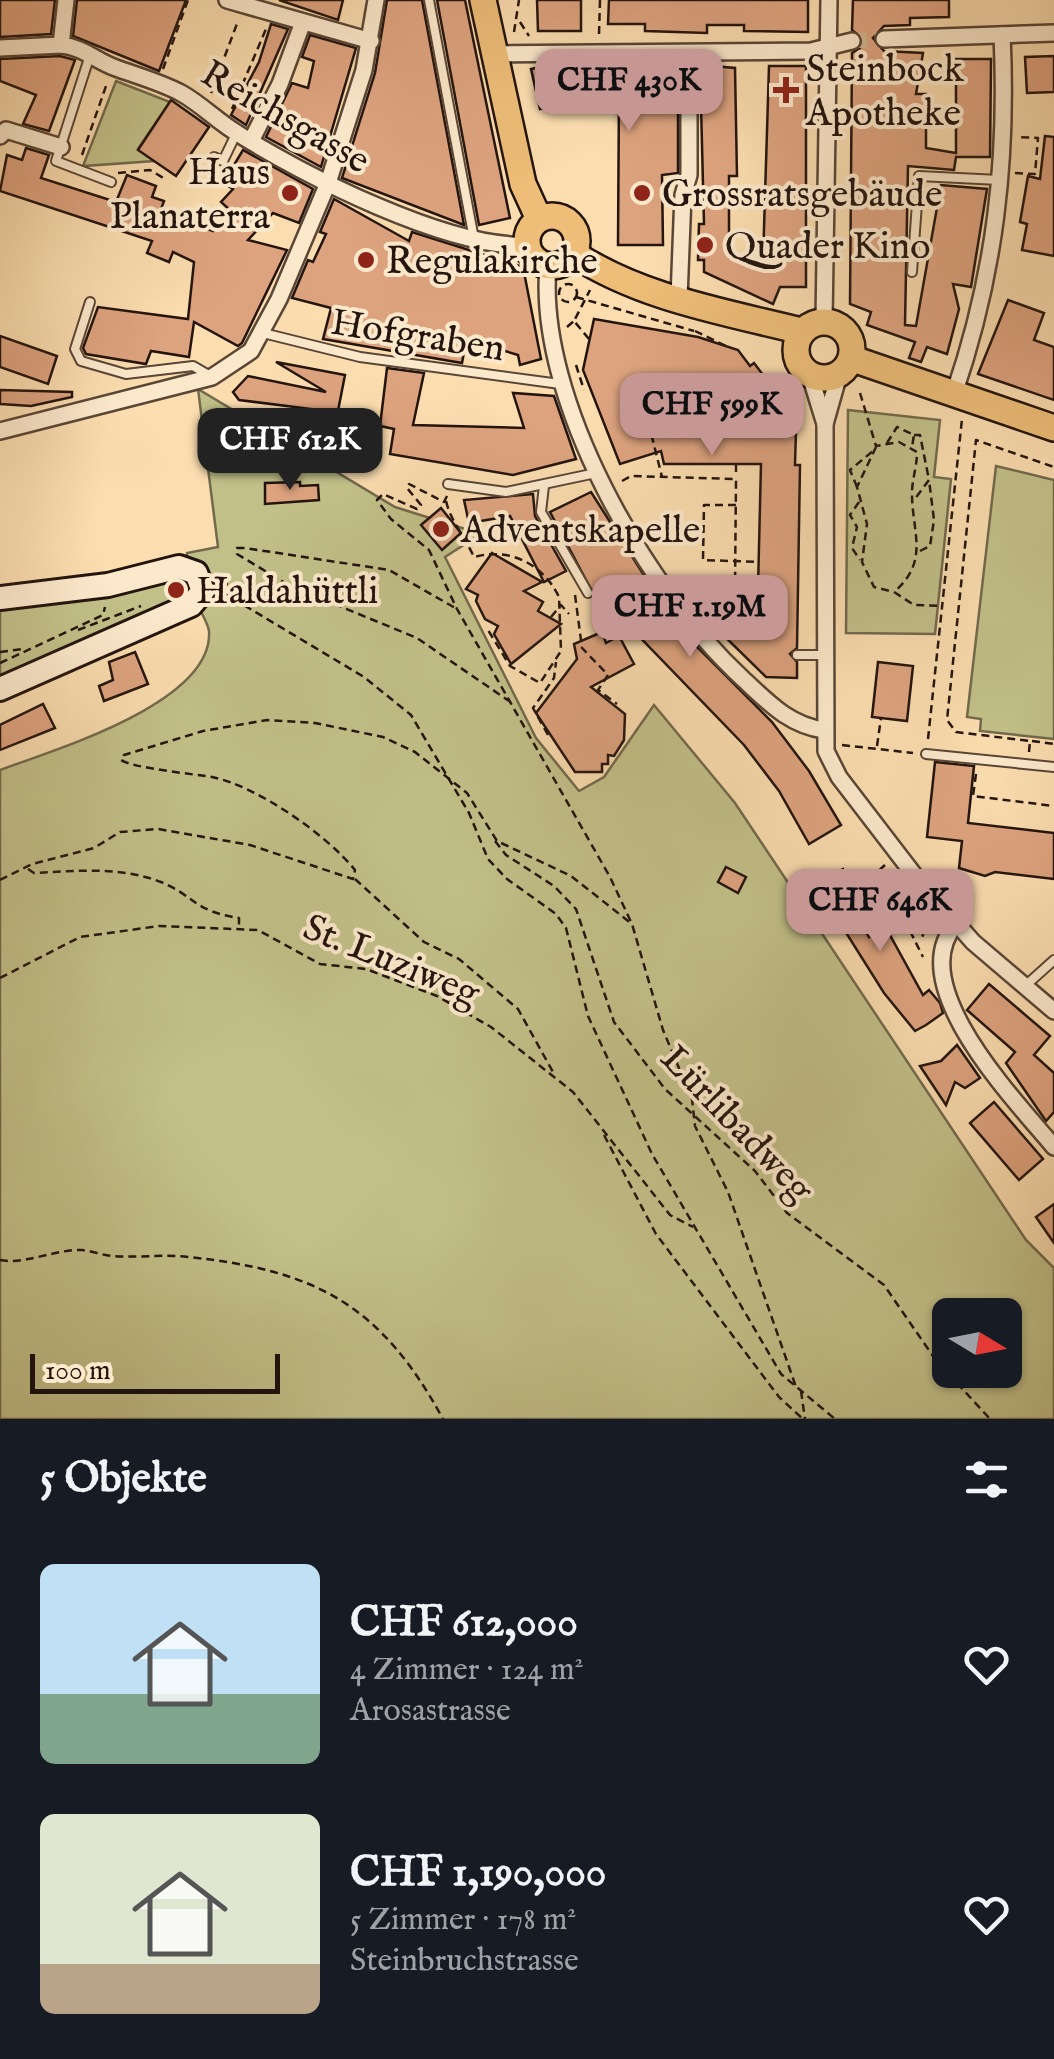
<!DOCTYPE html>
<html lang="de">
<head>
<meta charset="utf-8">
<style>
  body { margin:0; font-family:"IM FELL English",serif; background:#242831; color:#f1f3f6; height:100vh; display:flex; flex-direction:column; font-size:38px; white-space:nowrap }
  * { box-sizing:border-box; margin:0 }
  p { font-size:32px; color:#9ea1a6 }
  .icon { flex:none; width:55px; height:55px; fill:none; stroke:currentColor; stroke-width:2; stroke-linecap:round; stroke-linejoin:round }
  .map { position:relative; height:1419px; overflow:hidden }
  .details { display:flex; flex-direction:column; background:#171b24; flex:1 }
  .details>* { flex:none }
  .needle { width:65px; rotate:100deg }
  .controls { position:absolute; left:932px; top:1298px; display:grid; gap:20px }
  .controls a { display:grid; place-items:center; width:90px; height:90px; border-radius:15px; background:#171b24; box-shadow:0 2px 8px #0004; font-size:50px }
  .scale { position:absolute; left:30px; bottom:25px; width:250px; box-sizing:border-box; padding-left:10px; border:5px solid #23140e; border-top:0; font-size:28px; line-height:35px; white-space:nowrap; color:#23140e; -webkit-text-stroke:8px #fce9cc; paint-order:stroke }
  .price { position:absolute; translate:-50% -85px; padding:0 22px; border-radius:20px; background:#c59692; color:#111; font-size:32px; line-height:65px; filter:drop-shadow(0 2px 5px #0008) }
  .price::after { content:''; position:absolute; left:50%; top:60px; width:30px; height:22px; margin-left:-15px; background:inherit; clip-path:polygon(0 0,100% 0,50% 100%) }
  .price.active { background:#222; color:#fff }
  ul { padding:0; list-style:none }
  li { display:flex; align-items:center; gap:30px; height:250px; padding:0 40px }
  li span { display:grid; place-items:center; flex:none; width:280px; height:200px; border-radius:15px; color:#555 }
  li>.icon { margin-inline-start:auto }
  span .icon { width:120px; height:120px; fill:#fffc; stroke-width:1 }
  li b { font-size:42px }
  h2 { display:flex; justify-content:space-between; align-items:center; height:120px; padding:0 40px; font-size:42px }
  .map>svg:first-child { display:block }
  .green { fill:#c2c089; stroke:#726a4c; stroke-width:2.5; fill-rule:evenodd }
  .building { fill:#dda37f; stroke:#23140e; stroke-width:2.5 }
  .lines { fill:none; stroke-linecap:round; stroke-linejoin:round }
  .street-tunnel { stroke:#d0b590; stroke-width:15; stroke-dasharray:15 8; stroke-linecap:butt }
  .lane-casing { stroke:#594636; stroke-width:12 }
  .street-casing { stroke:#594636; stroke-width:20 }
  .secondary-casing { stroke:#23140e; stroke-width:28 }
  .primary-casing { stroke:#23140e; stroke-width:30 }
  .path { stroke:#23140e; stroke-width:2.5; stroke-dasharray:8 5; stroke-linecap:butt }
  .lane { stroke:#fce9cc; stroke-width:8 }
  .street { stroke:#fce9cc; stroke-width:15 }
  .secondary { stroke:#fce9cc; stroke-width:22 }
  .primary { stroke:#eebe78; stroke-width:25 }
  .poi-dot { fill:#8f2418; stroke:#fce9cc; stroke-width:4 }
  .labels { text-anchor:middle; stroke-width:8; stroke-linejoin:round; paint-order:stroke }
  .poi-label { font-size:38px; fill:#23140e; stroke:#fce9cc; text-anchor:start }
  .street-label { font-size:38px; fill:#23140e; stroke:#fce9cc }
</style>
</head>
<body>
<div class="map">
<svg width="1054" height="1419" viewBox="0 0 1054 1419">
  <rect width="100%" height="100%" fill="#fbddb0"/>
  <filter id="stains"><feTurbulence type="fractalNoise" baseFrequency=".002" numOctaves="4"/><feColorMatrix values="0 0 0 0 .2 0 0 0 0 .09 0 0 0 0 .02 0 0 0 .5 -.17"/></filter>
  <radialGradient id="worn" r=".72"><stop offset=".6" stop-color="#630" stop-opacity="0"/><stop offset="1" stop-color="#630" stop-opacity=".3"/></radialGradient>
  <g class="green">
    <path d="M116,81L170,102L138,149L155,161L83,166Z"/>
    <path d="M198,389L395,507L481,534L445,557L536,738L579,791L604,777L654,705L735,803L1026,1240L1054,1268V1419H0V770C53,750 214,703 209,631C208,623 200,611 197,603L0,689V598L185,568L187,553L218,547ZM950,1315H1005V1370H950Z"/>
    <path d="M848,410L940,420L934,477L951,479L935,634L846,633Z"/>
    <path d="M996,466L1054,480V739L980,731L981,719L967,717Z"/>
  </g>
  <g class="building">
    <path d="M0,0H55L51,34L0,37Z"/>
    <path d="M77,0H186L159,71L73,36Z"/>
    <path d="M279,0H343L338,20Z"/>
    <path d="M387,0H422L464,225L342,178L375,73Z"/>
    <path d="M437,0H465L510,218L479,225Z"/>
    <path d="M537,0H581V31H538Z"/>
    <path d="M609,0H808V32L744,31V25H707V33L645,31V24H608Z"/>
    <path d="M853,0H949V17L910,18V25L884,26L873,38L884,51L923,53L916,94H926V148L956,153V59H991L990,157H956L954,170L908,166L905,325L916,326L941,185L987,189L971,287L953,284L959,309L947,354L927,347L921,362L909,358L915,342L867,325L871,312L850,304L852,53L860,48L863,39L852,30Z"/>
    <path d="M271,24L288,29L246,125L231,115L259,62Z"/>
    <path d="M310,35L356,48L321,167L266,137L292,83L308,88L314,61L302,57Z"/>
    <path d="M60,56L75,60L49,131L23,124L36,95L0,81V59Z"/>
    <path d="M1054,56V92L1027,93L1025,57Z"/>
    <path d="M551,65H678V173L662,175L663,245H618L619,91L540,109L531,69Z"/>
    <path d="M700,65L735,68L737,176H729V255L763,261L769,66H806V287H780L773,304L704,272V260H698L699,224H704Z"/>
    <path d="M171,100L209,127L176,176L138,150Z"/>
    <path d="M1045,136L1054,137V256L1022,250L1027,224L1020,222L1028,176L1040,179Z"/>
    <path d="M26,148L49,155L41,178L116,202L127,175L156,186L152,197L164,201L160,212L213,231L231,211L221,202L233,189L223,183L243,150L313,189L299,223L273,213L248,240L287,250L242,343L238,346L194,322L189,357L151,351L146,364L86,354L83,348L98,307L188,319L194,262L173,252L169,262L147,253L152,241L0,191L7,155L22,160Z"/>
    <path d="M334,199L409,241L412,232L523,267L541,359L520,365L518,355L495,348L492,360L464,352L462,363L323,339L331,308L292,298L308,260L313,262L326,234L320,232Z"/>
    <path d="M1008,300L1044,313L1034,340L1054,347V400L978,374Z"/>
    <path d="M594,319L698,337L738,350L750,366L754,363L791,412L786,416L796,429L795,465H800L797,648L790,654L797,662V678L766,677L717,629L718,587L758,588L761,464H664L661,451L620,464L583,370Z"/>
    <path d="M0,336L57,356L48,384L0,367Z"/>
    <path d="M276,362L345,375L336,421L310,416L311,409L239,400L233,392L248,376L326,392Z"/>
    <path d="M387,368L424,373L413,425L524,428L513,393L554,396L576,459L513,475L390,454L394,429L380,426Z"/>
    <path d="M0,390L72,392V397L31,406L0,404Z"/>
    <path d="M300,482V486L318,485L319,500L265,504V483Z"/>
    <path d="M591,492L661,602L698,648L772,722L809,771L841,825L809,844L779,791L744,745L632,629L640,625L635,618L653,610L609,604L600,594L595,597L550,512Z"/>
    <path d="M533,494L535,516L566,571L544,582L510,516L469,523L464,500Z"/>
    <path d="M441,508L461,533L442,550L421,525Z"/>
    <path d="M492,553L542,582L524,591L543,602L538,611L561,624L511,664L494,634L498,626L485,619L476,601L478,595L466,589Z"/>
    <path d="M602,632L606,643L619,636L634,664L591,687L625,714L624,740L614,756L608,755V764H602V772H575L536,713L577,659L574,644Z"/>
    <path d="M135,652L148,684L104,701L99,686L113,680L109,662Z"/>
    <path d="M878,662L913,666L907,721L872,717Z"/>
    <path d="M43,704L55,728L0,750V725Z"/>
    <path d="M935,762L974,766L968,823L1054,833V879L995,872L985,876L959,868L962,841L927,837Z"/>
    <path d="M726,867L746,877L738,893L718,882Z"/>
    <path d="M843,869L866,909L857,915L869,937L886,928L923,995L929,990L940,1003L943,1013L926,1025L915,1031L884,993L816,885Z"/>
    <path d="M989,984L1050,1036L1034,1055L1054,1073V1112L1046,1121L1006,1063L1015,1052L967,1010Z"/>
    <path d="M957,1045L980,1078L965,1088L955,1082L946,1105L920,1066L941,1061Z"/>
    <path d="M994,1102L1043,1159L1019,1180L970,1123Z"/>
    <path d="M1054,1204V1243L1036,1217Z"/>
  </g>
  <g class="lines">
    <path class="street-tunnel" d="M852,41L884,39"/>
    <defs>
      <g id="lane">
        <path d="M429,0L474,239"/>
        <path d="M90,55L56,161L111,182"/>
        <path d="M214,157L223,161L236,134"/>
        <path d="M912,272L919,176L999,180"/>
        <path d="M90,302L75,349L81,361L126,374L193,366L212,377"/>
        <path d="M263,333L360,357L560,384"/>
        <path d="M448,484L506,492L596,473"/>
        <path d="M544,486L541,512L588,593"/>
        <path d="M797,655H824"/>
        <path d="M926,754L1054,767"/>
        <path d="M1024,987L1054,960"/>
      </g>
      <g id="street">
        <path d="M66,0L61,45C83,47 96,61 116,68C138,76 160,82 181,93C201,104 217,121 237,133C303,175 449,249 527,245"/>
        <path d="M227,0L371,41"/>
        <path d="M884,39L1054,33"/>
        <path d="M0,48L61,45"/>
        <path d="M494,54L811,51L852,41"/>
        <path d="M0,136L6,130L61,147"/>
        <path d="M251,141L280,84L303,22"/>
        <path d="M548,266C536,400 647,590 742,678C767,701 788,725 824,730"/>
        <path d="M679,298L683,195L689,175V54"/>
        <path d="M824,321L829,0"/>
        <path d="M809,372L825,424"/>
        <path d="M838,378L825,424L826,751L839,777L915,876L973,942L1054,1011"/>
        <path d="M954,394C995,274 1008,161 1002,35"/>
        <path d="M0,431L212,377L251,351L279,299L328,183L364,70L376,0"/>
        <path d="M956,924C902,984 1015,1100 1054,1147"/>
      </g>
      <path id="secondary" d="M0,598L108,585L179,567L196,573L203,591L191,605L0,689"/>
      <g id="primary">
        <path d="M483,0L523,184L539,219"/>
        <circle cx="552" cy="241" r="25"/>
        <path d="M574,254C641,298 725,312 801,331"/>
        <circle cx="824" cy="350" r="28"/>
        <path d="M853,359L1054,428"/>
      </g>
    </defs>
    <use href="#lane" class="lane-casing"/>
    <use href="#street" class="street-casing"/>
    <use href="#secondary" class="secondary-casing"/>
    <use href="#primary" class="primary-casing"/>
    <g class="path">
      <path d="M520,22L529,36"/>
      <path d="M514,32L519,0"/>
      <path d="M599,34L600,0"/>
      <path d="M163,69L188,0"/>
      <path d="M211,93L238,21"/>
      <path d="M232,109L266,29"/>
      <path d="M82,155L106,86"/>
      <path d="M118,173L150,170L165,179"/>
      <path d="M1015,173L1035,174L1038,138L1017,137"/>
      <circle cx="568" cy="293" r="9"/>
      <path d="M576,297L694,331"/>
      <path d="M567,327L574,321"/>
      <path d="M695,331L728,347"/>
      <path d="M589,339L574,321L590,290"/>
      <path d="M576,365L584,390"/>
      <path d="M860,393L876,446L899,442L917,452C917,467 912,479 912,493C912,533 930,561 894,592L914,605L942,606"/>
      <path d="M642,397L662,477"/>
      <path d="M914,435H920L929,480L914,500"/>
      <path d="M887,443L897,427L914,435L912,447"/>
      <path d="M876,447L857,487L867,524L862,562L874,587L894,592"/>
      <path d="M736,464V477"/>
      <path d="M622,481L631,476L736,479L735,587"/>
      <path d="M857,487L850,470L873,451"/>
      <path d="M447,496L444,502L409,484L407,488L421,505L417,509L383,494L377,500L391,519L429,550L457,609L610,877L632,924L663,1030L692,1099L695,1126L728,1192L796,1387"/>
      <path d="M446,501C451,522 465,537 474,557C510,547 543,564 559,597L561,651L540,683L510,666L488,630"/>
      <path d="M859,502L850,515L857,527L852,548L860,560"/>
      <path d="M736,505H704L703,560L759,562"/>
      <path d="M920,551L930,546L934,520L929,480"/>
      <path d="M220,583L310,598L237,554V548H245L389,570L457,609"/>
      <path d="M222,592L364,677L411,715L469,813L488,859L507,879L556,914L566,928L588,1016L652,1154L781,1374L835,1419"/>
      <path d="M310,594L417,638L509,701"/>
      <path d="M575,595L582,648L608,675L598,690L617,704"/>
      <path d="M551,617L561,605L569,614"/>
      <path d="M78,630L141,606"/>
      <path d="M0,652L23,649"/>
      <path d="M0,663L103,615L105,607"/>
      <path d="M548,735L533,708L554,678L556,662"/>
      <path d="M928,739L962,419"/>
      <path d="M1032,741L1054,744"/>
      <path d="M842,745L913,753"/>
      <path d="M877,746L881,718"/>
      <path d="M1029,752L1030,741L956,732L947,720L976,440L1054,467"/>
      <path d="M976,774L973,796L1054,806"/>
      <path d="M495,841L506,855L554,886L576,909L614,1022L665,1089L755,1171L787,1213L884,1285L935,1359L990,1419"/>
      <path d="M885,865L876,873L909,929L924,936"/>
      <path d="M28,869L34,873C77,871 119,866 161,882C195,896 193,911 239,918V928"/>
      <path d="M355,879L424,942L459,959L518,1009L553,1072"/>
      <path d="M0,880L32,864L94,848L120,832L158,829L250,845L353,879L355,870C327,835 257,786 212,777C193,774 133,768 121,760L124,755L203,731L267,720L315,723L383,737L415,752L467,793L497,841L571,876L632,924"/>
      <path d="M910,931L923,957"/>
      <path d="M0,978L80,937L159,926L258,930L320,964L366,969L437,996L491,1027L573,1092L670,1215L693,1227"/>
      <path d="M604,1135L656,1234L779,1397L803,1419"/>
      <path d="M0,1260C25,1265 55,1249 82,1250C92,1251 102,1255 112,1256C137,1258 163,1254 188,1257C316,1270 381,1305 443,1419"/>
      <path d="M801,1391L805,1419"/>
    </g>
    <use href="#lane" class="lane"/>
    <use href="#street" class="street"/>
    <use href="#secondary" class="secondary"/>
    <use href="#primary" class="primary"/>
  </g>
  <g class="poi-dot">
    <path d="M781 75h10v10h10v10h-10v10h-10v-10h-10v-10h10z"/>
    <circle cx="290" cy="193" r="10"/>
    <circle cx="642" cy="193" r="10"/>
    <circle cx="705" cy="245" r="10"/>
    <circle cx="366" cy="260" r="10"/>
    <circle cx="441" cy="529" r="10"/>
    <circle cx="176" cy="590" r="10"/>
  </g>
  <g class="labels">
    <g class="poi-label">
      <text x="806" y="81">Steinbock<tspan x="806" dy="44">Apotheke</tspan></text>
      <text x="270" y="184" text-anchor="end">Haus<tspan x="270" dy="44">Planaterra</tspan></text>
      <text x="662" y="206">Grossratsgebäude</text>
      <text x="725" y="258">Quader Kino</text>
      <text x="386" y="273">Regulakirche</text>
      <text x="461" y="542">Adventskapelle</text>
      <text x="196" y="603">Haldahüttli</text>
    </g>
    <g class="street-label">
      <text transform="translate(286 116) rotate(30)" y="13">Reichsgasse</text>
      <text transform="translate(418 334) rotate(9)" y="13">Hofgraben</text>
      <text transform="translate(392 959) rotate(22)" y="13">St. Luziweg</text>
      <text transform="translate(738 1123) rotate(46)" y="13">Lürlibadweg</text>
    </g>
  </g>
  <rect width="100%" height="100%" filter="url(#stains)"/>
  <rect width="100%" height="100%" fill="url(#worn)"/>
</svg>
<div class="controls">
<a><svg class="needle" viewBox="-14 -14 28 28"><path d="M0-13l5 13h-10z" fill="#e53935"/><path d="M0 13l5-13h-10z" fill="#9ea1a6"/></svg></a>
</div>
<div class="scale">100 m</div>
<b class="price" style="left:629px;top:134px">CHF 430K</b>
<b class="price" style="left:712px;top:458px">CHF 599K</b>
<b class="price active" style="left:290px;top:493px">CHF 612K</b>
<b class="price" style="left:690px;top:660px">CHF 1.19M</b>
<b class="price" style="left:880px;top:954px">CHF 646K</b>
</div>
<section class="details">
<h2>5 Objekte<svg class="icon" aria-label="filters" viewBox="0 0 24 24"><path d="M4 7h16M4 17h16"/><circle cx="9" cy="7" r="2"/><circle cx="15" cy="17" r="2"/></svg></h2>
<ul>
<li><span style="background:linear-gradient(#bfe0f5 65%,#7fa58c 0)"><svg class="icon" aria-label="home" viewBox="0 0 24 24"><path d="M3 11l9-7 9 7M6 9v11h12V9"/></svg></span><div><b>CHF 612,000</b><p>4 Zimmer · 124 m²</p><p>Arosastrasse</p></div><svg class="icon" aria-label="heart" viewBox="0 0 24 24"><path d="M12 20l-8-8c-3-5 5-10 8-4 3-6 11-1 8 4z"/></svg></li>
<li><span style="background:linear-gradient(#dfe7d0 75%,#b9a48a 0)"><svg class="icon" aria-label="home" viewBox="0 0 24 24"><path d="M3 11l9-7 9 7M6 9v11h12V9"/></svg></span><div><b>CHF 1,190,000</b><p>5 Zimmer · 178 m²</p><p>Steinbruchstrasse</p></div><svg class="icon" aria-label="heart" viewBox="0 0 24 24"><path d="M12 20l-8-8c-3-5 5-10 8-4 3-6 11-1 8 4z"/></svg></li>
</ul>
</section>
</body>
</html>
